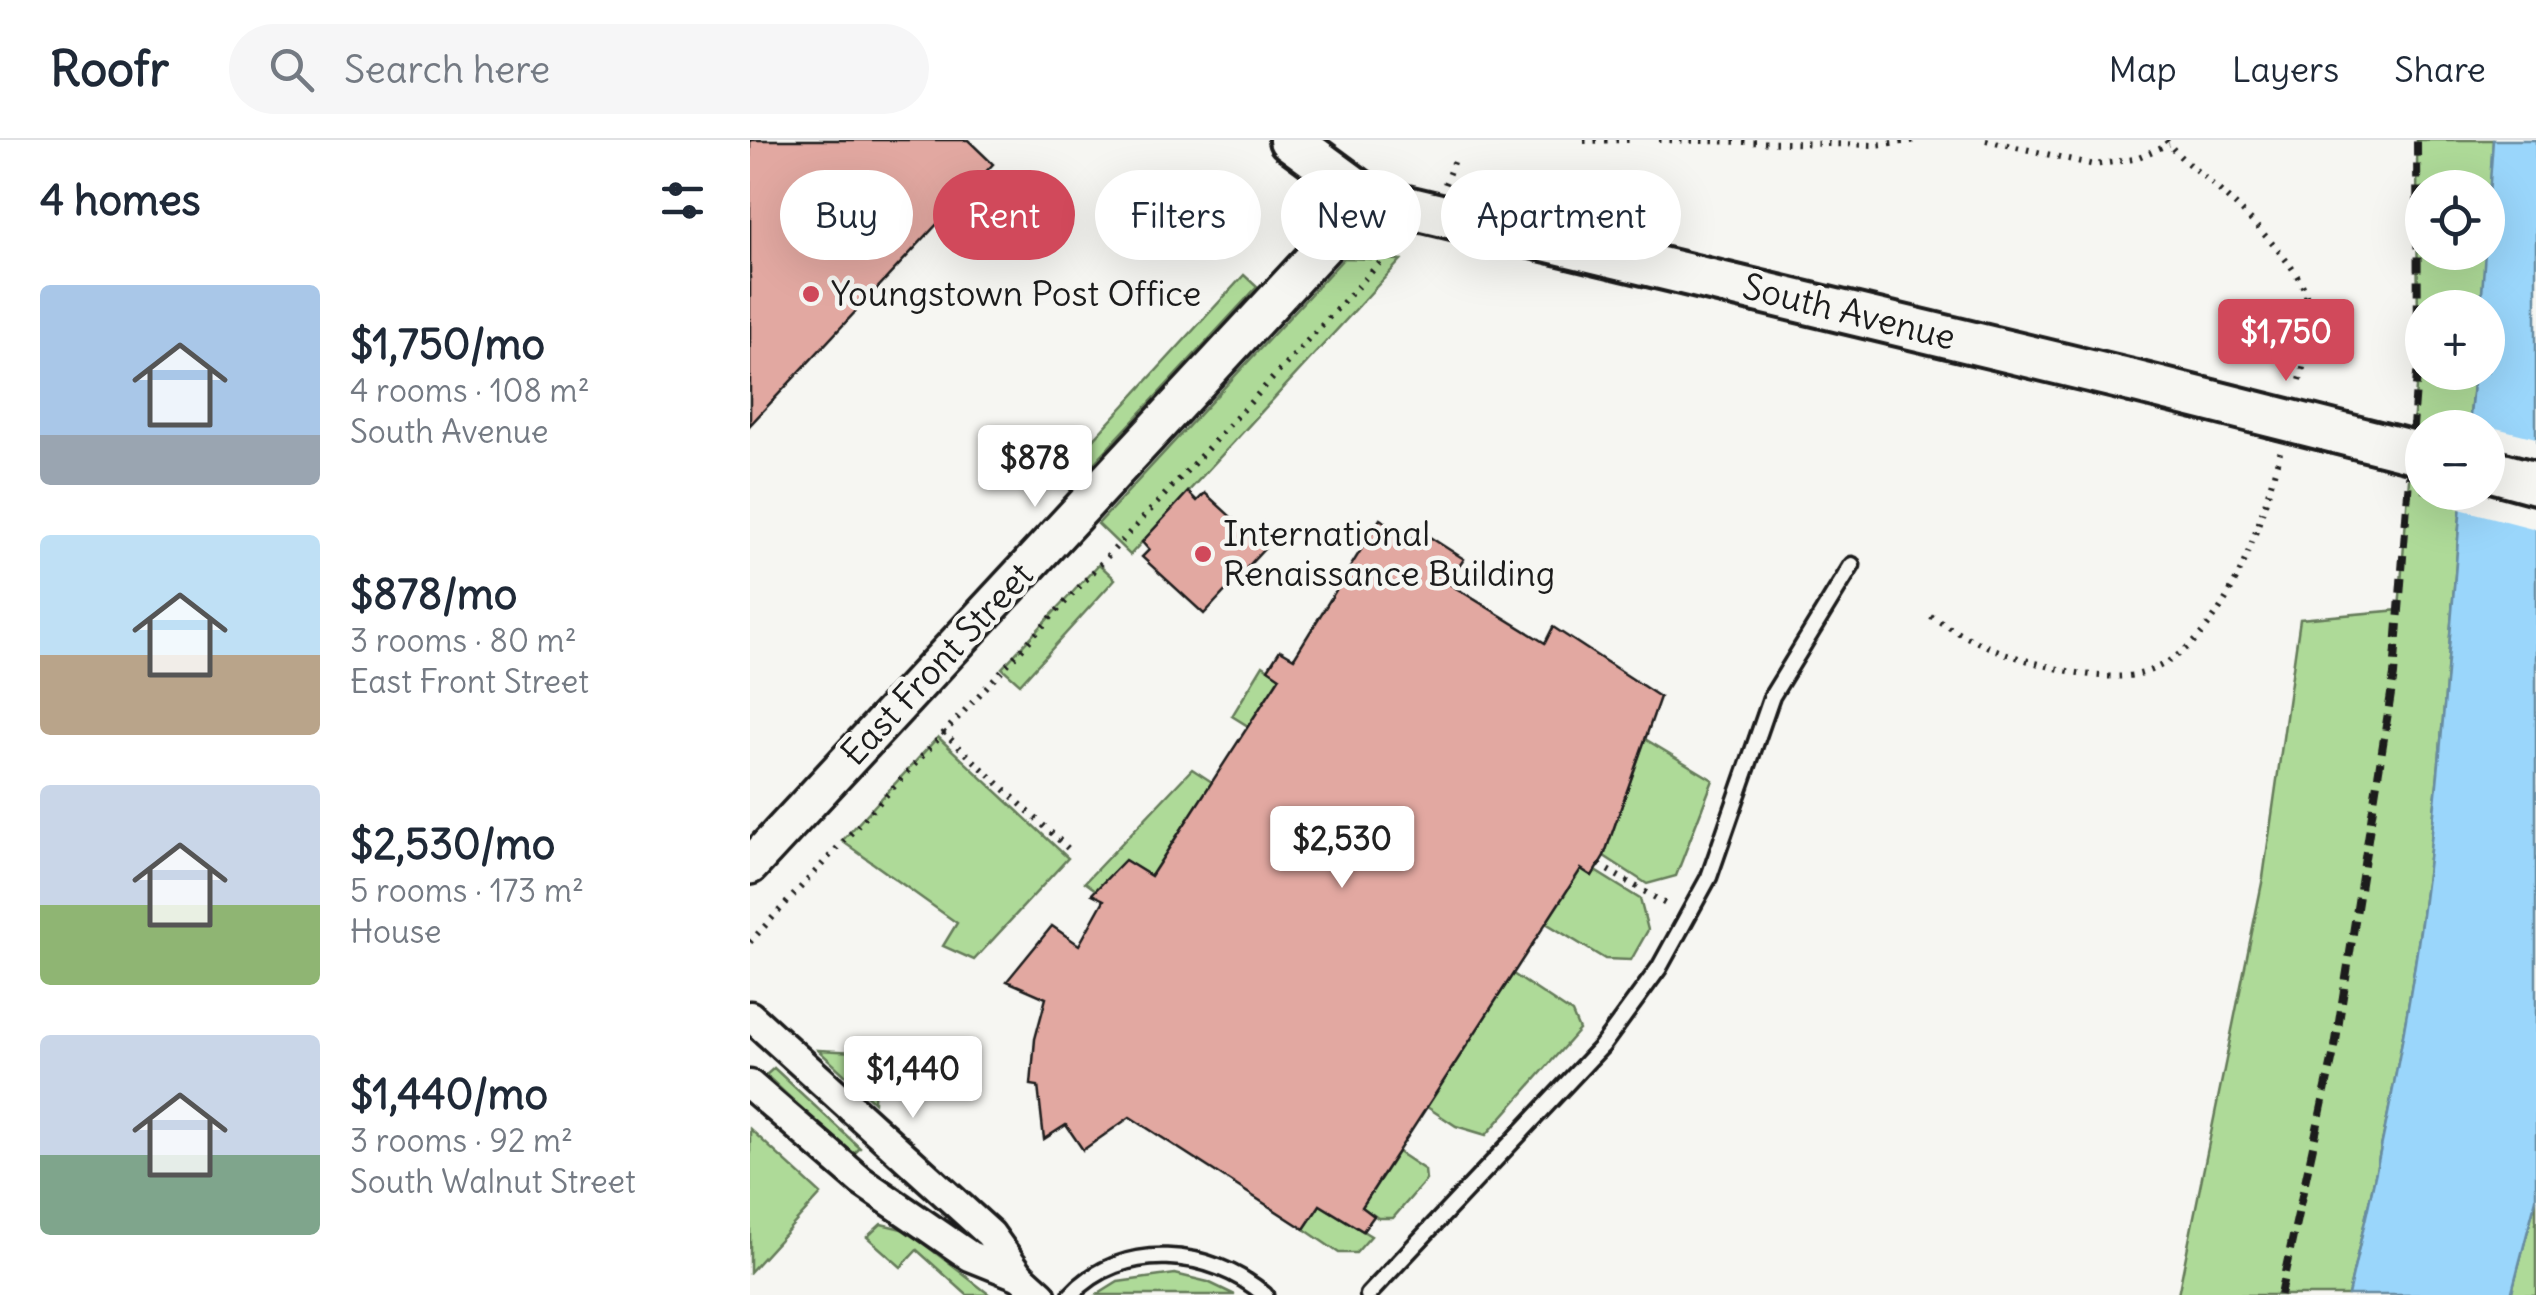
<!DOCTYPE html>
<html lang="en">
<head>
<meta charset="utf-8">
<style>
  body { margin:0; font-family:Delius,sans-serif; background:#f6f6f7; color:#1f2937; height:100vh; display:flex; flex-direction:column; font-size:38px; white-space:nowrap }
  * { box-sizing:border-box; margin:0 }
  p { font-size:32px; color:#747a83 }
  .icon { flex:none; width:55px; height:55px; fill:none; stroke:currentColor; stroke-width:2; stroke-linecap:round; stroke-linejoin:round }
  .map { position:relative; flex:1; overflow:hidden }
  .details { display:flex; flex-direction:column; background:#fff; width:750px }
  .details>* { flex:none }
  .guide { position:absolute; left:30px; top:30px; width:950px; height:90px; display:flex; gap:20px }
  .buttons { position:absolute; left:1655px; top:30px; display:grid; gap:20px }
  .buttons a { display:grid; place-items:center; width:100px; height:100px; border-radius:50%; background:#fff; box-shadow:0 10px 40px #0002; font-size:50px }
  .price { position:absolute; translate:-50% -85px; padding:0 22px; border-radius:10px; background:#fff; color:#222; font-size:32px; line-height:65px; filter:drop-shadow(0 2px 5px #0008) }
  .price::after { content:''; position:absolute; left:50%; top:60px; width:30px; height:22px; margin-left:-15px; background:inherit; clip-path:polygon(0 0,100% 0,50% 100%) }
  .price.on { background:#d1495b; color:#fff }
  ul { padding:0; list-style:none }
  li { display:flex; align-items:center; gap:30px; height:250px; padding:0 40px }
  li span { display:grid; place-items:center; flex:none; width:280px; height:200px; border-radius:10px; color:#555 }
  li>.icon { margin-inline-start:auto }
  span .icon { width:120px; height:120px; fill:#fffc; stroke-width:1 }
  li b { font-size:42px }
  h2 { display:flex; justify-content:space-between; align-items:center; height:120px; padding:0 40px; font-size:42px }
  .tag { padding:0 35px; border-radius:45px; background:#fff; box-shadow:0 10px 40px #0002; font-size:35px; line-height:90px }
  .tag.on { background:#d1495b; color:#fff }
  header { display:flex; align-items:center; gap:60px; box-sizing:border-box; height:140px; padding:0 50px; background:#fff; border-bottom:2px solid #e0e1e3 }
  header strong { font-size:48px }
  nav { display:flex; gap:55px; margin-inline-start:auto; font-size:35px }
  .search { width:700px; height:90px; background:#f6f6f7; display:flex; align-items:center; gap:25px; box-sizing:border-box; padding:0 35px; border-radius:55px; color:#747a83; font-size:38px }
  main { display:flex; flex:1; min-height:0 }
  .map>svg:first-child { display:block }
  .green { fill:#aeda98; stroke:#657b5a; stroke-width:2.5 }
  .water { fill:#9ad6fb; stroke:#688ca2; stroke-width:2.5 }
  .pier { fill:#f6f6f2 }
  .building { fill:#e2a8a1; stroke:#1c1c1c; stroke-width:2.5 }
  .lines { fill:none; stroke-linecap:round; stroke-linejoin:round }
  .service-casing { stroke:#1c1c1c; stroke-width:21 }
  .minor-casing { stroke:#1c1c1c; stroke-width:35 }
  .tertiary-casing { stroke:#1c1c1c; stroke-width:42 }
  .secondary-casing { stroke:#1c1c1c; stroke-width:48 }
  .path { stroke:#1c1c1c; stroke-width:6; stroke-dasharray:2.5 8; stroke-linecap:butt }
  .service { stroke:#f6f6f2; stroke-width:14 }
  .minor { stroke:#f6f6f2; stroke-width:28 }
  .tertiary { stroke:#f6f6f2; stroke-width:35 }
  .secondary { stroke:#f6f6f2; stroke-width:40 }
  .rail { stroke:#1c1c1c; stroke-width:8; stroke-dasharray:15 8; stroke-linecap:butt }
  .secondary-bridge-casing { stroke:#1c1c1c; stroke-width:48; stroke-linecap:butt }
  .secondary-bridge { stroke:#f6f6f2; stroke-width:40 }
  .poi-dot { fill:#d1495b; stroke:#f6f6f2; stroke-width:4 }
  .labels { text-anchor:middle; stroke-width:9; stroke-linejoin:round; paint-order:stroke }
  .poi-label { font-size:35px; fill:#1c1c1c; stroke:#f6f6f2; text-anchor:start }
  .street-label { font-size:35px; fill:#1c1c1c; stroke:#f6f6f2 }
</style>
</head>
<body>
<header>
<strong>Roofr</strong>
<div class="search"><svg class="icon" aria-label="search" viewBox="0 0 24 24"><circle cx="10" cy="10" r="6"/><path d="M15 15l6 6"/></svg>Search here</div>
<nav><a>Map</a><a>Layers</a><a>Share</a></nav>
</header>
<main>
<section class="details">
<h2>4 homes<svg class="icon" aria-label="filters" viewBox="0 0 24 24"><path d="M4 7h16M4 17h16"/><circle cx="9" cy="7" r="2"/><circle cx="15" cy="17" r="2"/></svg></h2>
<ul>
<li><span style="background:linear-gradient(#a9c7e8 75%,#9aa5b1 0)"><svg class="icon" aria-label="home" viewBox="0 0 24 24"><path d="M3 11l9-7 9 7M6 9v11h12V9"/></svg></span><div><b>$1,750/mo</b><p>4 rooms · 108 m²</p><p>South Avenue</p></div></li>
<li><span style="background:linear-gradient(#bfe0f5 60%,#b9a48a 0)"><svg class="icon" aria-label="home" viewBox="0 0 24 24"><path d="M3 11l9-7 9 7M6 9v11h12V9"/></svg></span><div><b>$878/mo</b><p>3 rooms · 80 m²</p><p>East Front Street</p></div></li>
<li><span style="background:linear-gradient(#c9d6e8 60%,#8fb573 0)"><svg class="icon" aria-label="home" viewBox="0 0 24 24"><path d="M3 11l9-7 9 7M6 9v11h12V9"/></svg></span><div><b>$2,530/mo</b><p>5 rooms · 173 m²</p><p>House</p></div></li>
<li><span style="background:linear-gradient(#c9d6e8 60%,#7fa58c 0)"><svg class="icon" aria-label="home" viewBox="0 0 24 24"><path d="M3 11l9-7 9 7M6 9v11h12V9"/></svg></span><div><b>$1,440/mo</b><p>3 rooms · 92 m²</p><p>South Walnut Street</p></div></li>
</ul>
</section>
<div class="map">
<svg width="1786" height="1155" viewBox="0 0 1786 1155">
  <rect width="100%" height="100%" fill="#f6f6f2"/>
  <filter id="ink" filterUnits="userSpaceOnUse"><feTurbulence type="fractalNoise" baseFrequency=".01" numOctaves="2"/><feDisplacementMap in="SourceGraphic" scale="20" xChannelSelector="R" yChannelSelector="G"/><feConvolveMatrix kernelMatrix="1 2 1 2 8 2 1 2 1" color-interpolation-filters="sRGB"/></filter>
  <g filter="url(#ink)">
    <g class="green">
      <path d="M1667,0H1743L1738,90V48H1672V112L1736,113L1731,167L1672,168V232L1724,233L1719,287L1672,288V352L1712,353C1699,499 1690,645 1670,790C1653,912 1626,1035 1598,1155H1428L1513,738L1550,479L1649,470L1668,221Z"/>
      <path d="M594,118L651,120L380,415L348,384Z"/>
      <path d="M494,135L507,147L320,349L308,338Z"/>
      <path d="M349,424L365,439L270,544L252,528Z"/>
      <path d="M513,525L530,537L498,586L482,576Z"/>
      <path d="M188,597L318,718L224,820L193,806L207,783L92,701Z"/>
      <path d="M895,599L963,640L926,736L897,744L854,716Z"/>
      <path d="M442,629L462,642L401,736L375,720L346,750L335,742Z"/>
      <path d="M831,729L842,736L845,731L890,759L898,790L881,820L855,819L796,783Z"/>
      <path d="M763,834L822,873L829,890L736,995L706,986L677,967Z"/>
      <path d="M68,910L126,913L124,962Z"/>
      <path d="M24,928L110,1008L102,1016L16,935Z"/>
      <path d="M0,989L71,1054L0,1132Z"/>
      <path d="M648,1012L675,1030L676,1040L643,1078H628L612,1067Z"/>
      <path d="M1786,1059V1155H1761Z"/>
      <path d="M570,1065L621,1096L606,1113H589L554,1089Z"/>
      <path d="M131,1084L156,1090L240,1155H217L167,1110L151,1127L117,1097Z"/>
      <path d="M425,1134L458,1142L485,1155H347L368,1142Z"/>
    </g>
    <path class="water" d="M1743,0H1786V1059L1761,1155H1598C1626,1035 1653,912 1670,790C1690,645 1699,499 1712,353L1738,352V288L1719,287L1724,233L1738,232V168L1731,167Z"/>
    <path class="pier" d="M1714,280L1786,298V389L1706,368L1707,352H1738V288H1714Z"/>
    <g class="building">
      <path d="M0,0H218L243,24L0,285Z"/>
      <path d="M438,352L447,361L455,353L515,408L454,474L392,417L399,410L392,402Z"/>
      <path d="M630,379L669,403L675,394L714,419L698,443L795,503L803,487L910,557L854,716L842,736L831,729L612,1067L624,1076L613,1091L570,1065L554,1089L380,977L333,1010L316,985L294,999L288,946L281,945L285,899L296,858L257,841L302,786L329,805L354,760L342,754L375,720L401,736L530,537L518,529L530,510L544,518Z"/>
    </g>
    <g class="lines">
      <defs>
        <g id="service">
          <path d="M321,1155C371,1100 462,1108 515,1155"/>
          <path d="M618,1155L852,906L909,828L959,737L1022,556L1102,425"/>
        </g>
        <g id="minor">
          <path d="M0,876L240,1094L270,1136L291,1155"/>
          <path d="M0,945L111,1041L220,1116L270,1136"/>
        </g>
        <path id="tertiary" d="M0,726L619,58"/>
        <g id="secondary">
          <path d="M540,0L619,58L1382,241"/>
          <path d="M1738,330L1786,343"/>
        </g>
      </defs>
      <use href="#service" class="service-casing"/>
      <use href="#minor" class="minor-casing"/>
      <use href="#tertiary" class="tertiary-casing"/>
      <use href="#secondary" class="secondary-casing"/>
      <g class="path">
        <path d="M909,0L1125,5L1170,0"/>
        <path d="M1236,0L1344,25L1384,19L1419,4"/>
        <path d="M1416,0C1429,18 1444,28 1461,43C1484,62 1550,126 1556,155C1562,182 1556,221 1548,247"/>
        <path d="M834,1L882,0"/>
        <path d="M695,44L705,17"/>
        <path d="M1181,476C1217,501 1260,517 1301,527C1328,534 1366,541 1393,533C1479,505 1508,389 1530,312"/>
        <path d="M193,592L323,713"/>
        <path d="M849,725L921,767"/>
        <path d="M0,802L649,102"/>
      </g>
      <use href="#service" class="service"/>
      <use href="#minor" class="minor"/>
      <use href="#tertiary" class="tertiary"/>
      <use href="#secondary" class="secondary"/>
      <path class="rail" d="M1530,1155L1585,907L1644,535L1668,221L1667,0"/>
      <defs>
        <path id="secondary-bridge" d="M1382,241L1672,314"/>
      </defs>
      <use href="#secondary-bridge" class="secondary-bridge-casing"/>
      <use href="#secondary-bridge" class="secondary-bridge"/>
    </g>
  </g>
  <g class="poi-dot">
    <circle cx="61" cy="154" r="10"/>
    <circle cx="453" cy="414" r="10"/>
  </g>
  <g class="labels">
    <g class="poi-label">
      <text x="81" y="166">Youngstown Post Office</text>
      <text x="473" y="406">International<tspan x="473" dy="40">Renaissance Building</tspan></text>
    </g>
    <g class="street-label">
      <text transform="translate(1099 172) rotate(14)" y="12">South Avenue</text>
      <text transform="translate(187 524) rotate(-47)" y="12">East Front Street</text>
    </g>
  </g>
</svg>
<div class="buttons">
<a><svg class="icon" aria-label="locate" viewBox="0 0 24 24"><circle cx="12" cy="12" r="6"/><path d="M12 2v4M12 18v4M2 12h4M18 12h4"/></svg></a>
<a>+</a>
<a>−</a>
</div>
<b class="price on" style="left:1536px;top:244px">$1,750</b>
<b class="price" style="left:285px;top:370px">$878</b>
<b class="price" style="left:592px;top:751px">$2,530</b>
<b class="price" style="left:163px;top:981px">$1,440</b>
<div class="guide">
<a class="tag">Buy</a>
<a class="tag on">Rent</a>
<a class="tag">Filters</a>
<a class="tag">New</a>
<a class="tag">Apartment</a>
</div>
</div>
</main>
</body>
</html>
